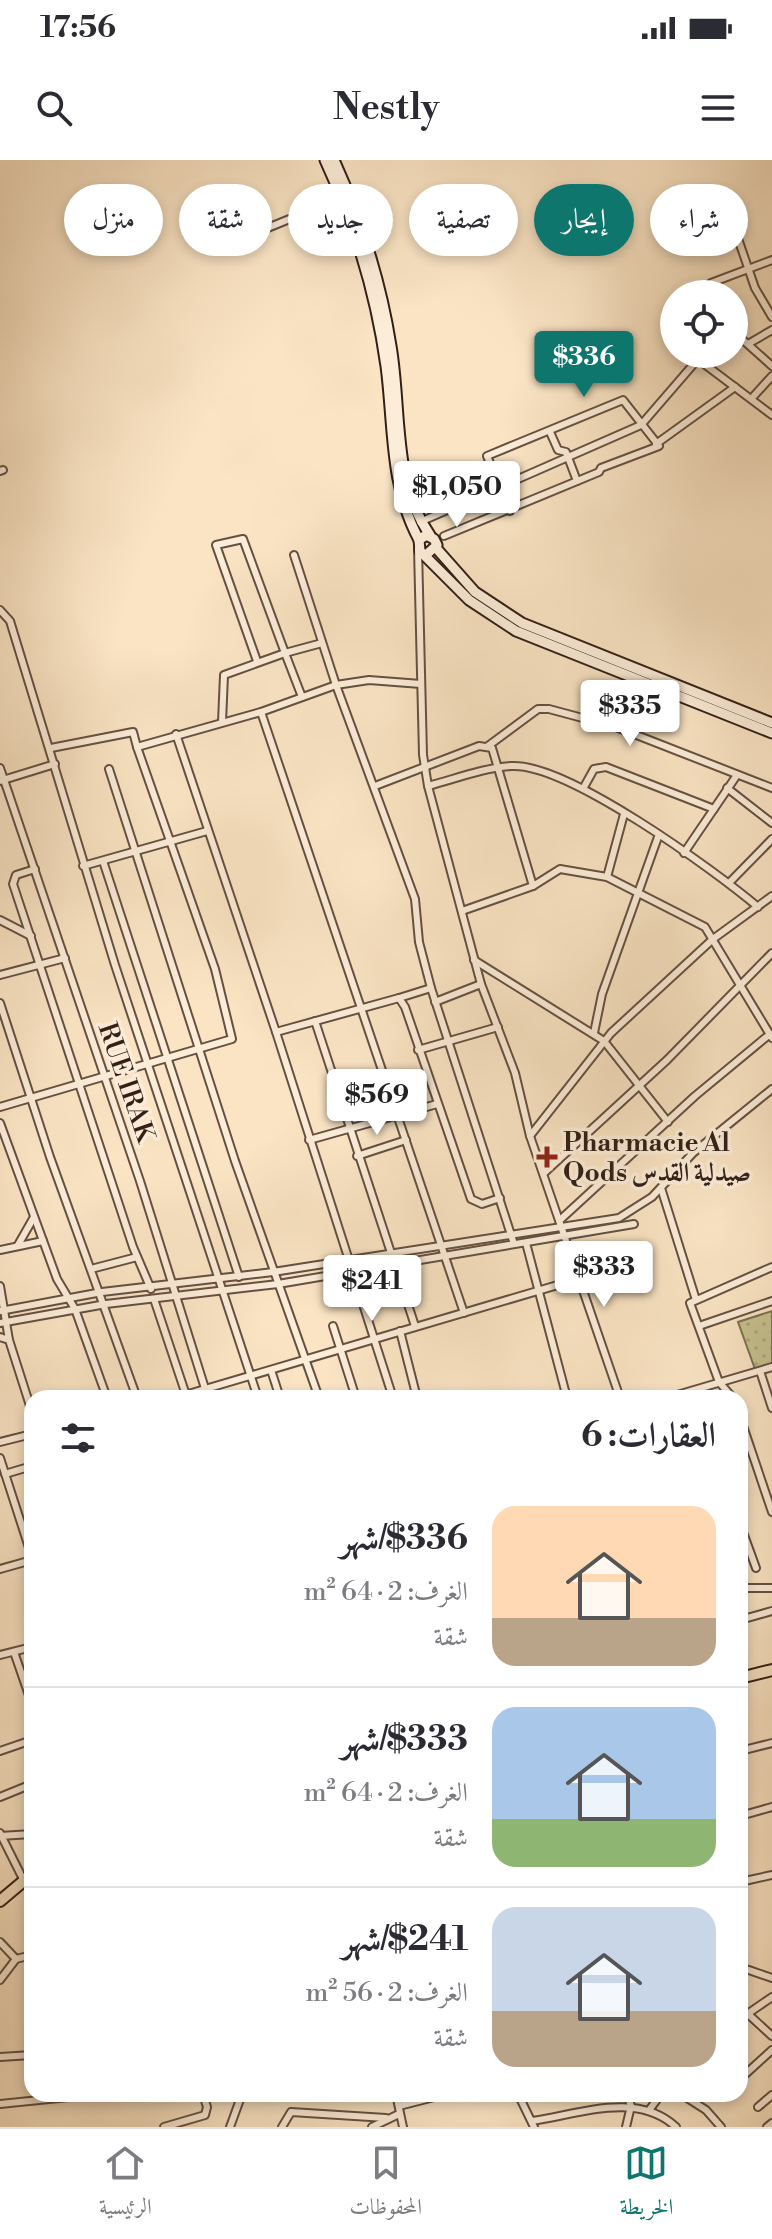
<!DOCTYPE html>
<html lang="ar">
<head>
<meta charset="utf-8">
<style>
  body { margin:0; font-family:"Libre Bodoni",Amiri,serif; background:#f2f2f3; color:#2b2b33; direction:rtl; height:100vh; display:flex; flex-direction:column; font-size:30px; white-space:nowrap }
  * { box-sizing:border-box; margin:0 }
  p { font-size:26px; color:#7c7c81 }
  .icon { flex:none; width:44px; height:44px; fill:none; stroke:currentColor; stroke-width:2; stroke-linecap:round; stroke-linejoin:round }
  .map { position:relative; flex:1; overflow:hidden; direction:ltr }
  .panel { position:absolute; left:24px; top:1230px; width:724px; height:712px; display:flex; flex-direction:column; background:#fff; border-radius:24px; box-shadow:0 4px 12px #0003; direction:rtl }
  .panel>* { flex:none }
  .guide { position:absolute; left:24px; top:24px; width:724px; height:72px; direction:rtl; display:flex; gap:16px }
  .tools { position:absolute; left:660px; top:120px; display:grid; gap:16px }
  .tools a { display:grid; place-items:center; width:88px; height:88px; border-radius:50%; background:#fff; box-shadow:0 4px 12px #0003; font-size:40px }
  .price { position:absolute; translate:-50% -68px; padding:0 18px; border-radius:8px; background:#fff; color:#222; font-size:26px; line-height:52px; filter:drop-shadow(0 2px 4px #0008) }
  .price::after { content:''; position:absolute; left:50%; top:48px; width:24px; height:18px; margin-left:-12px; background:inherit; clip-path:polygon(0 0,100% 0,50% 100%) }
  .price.active { background:#0f766e; color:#fff }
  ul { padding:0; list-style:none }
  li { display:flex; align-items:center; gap:24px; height:200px; padding:0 32px }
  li+li { border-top:2px solid #e1e1e2 }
  li span { display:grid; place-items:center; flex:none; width:224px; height:160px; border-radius:24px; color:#555 }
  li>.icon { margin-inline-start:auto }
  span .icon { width:96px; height:96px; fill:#fffc; stroke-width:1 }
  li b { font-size:34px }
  h2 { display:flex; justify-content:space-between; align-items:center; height:96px; padding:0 32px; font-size:34px }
  .chip { padding:0 28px; border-radius:36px; background:#fff; box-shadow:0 4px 12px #0003; font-size:28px; line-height:72px }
  .chip.active { background:#0f766e; color:#fff }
  .status { display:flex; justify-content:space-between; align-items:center; height:56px; padding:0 40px; background:#fff; direction:ltr }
  .status svg { height:22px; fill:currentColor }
  header { display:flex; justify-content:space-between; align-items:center; height:104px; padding:0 32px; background:#fff; font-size:36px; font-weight:800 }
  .dock { display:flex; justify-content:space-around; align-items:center; height:112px; border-top:2px solid #e1e1e2; background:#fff; font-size:22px; color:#7c7c81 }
  .dock a { display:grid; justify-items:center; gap:4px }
  .dock .active { color:#0f766e }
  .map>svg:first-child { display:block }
  .grass { fill:url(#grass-dots); stroke:#7c7053; stroke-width:2 }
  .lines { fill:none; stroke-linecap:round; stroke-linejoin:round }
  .street-casing { stroke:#655042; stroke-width:10 }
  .secondary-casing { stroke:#331f17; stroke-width:13 }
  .primary-casing { stroke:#331f17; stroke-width:14 }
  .street { stroke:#fcedd9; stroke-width:6 }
  .secondary { stroke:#fcedd9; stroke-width:9 }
  .primary { stroke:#fae4c4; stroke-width:10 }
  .poi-dot { fill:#8f2418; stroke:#fcedd9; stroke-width:3 }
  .labels { text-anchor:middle; stroke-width:7; stroke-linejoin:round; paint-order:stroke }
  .street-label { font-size:26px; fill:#331f17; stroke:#fcedd9 }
  .poi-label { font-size:26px; font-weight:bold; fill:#331f17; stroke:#fcedd9; text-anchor:start }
</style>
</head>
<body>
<div class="status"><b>17:56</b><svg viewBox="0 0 49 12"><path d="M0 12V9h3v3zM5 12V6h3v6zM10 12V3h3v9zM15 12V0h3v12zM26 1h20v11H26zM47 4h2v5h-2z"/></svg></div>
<header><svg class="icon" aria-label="menu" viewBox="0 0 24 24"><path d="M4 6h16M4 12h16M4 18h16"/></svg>Nestly<svg class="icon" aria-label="search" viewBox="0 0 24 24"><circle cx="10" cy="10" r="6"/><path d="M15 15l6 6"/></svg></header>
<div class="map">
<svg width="772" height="1967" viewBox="0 0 772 1967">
  <defs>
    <pattern id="grass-dots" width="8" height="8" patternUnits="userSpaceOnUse" patternTransform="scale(2)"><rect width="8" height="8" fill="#c6c28f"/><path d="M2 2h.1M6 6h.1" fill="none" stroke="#aba67b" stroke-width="1.8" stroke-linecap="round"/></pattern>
  </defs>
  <rect width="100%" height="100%" fill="#fae4c4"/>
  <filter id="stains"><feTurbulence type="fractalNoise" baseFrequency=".0025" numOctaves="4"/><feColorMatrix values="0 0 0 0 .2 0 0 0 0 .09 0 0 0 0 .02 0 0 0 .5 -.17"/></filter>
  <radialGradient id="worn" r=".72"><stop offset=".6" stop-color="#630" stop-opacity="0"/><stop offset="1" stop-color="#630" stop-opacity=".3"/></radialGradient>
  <path class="grass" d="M772,1151V1204L755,1209L738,1162Z"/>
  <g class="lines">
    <defs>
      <g id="street">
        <path d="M725,41L755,128L772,157"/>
        <path d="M221,87L341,38"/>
        <path d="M713,134L711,123L772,100"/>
        <path d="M734,172L772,206"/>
        <path d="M748,184L772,170"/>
        <path d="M691,194L772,255"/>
        <path d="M752,238L772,216"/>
        <path d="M550,272L558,290L566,292L577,321"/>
        <path d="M656,284L735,227"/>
        <path d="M0,311L3,310"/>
        <path d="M420,362L641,265L698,199"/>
        <path d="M444,376L599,312L601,308L659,286L623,240L487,296L510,351"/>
        <path d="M418,389L423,595L428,626L481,824L515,913L530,976L620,1238"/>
        <path d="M294,395L336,525L415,739L419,782L431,828L514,1084"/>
        <path d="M0,450L10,461L115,805L258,1238"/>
        <path d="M257,501L216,385L243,379L285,493L322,483"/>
        <path d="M261,552L464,1153"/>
        <path d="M222,562L224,515L285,493L302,537"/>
        <path d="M176,574L276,872L393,1238"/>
        <path d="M488,586L538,549H549L616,567L772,628"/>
        <path d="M51,588L133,572L137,587L261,552L336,525L369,520L421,524"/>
        <path d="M0,608L140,1021L208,1238"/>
        <path d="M109,609L235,1001L319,1238"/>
        <path d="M0,621L55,604"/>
        <path d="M375,626L479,586L492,588L533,726"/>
        <path d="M428,626C455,619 483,608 511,606C566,602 714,710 758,747"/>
        <path d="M584,627L594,609L606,607L714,649"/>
        <path d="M727,628L772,663"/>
        <path d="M684,693L737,615"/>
        <path d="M103,701L239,1117"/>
        <path d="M83,706L207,671"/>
        <path d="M35,709L16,715L13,724L133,1087L151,1129"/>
        <path d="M607,717L624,654"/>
        <path d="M729,723L772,679"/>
        <path d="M462,751L533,726L560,709L607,717L705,767L772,878"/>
        <path d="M0,760L31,776"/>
        <path d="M474,800L604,881L668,962"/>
        <path d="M0,815L65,798"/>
        <path d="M399,838L431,828"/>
        <path d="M435,842L481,824"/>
        <path d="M0,843L50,997L137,1238"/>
        <path d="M315,861L415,1166"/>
        <path d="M276,872L399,838L405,847L471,1039L482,1044L500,1038"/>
        <path d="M594,873L602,834L658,677"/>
        <path d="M418,890L498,867"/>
        <path d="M0,947L232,879L215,809L137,587"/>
        <path d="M0,963L57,1119L75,1149L107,1238"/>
        <path d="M530,976L611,873L713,779L772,736"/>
        <path d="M309,980L437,944"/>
        <path d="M357,996L406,980"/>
        <path d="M544,1013L667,900L772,793"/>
        <path d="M661,1028L696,1140"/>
        <path d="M560,1060L695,936L770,874"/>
        <path d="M526,1083L567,1238"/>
        <path d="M18,1085L34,1057"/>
        <path d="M0,1090L43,1081"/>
        <path d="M91,1109L137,1097"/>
        <path d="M0,1126L9,1180"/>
        <path d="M154,1139L187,1238"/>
        <path d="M0,1151L102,1132L273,1112L619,1058L652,1037L693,993L772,929"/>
        <path d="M0,1163L106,1144L278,1124L634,1064"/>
        <path d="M333,1166L356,1238"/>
        <path d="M699,1166L772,1141"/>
        <path d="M400,1171L417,1238"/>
        <path d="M0,1177L9,1180L32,1252"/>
        <path d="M271,1210L280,1238"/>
        <path d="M760,1211L772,1248"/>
        <path d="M175,1238L578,1119"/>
        <path d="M667,1238L772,1207"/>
        <path d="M733,1238L719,1222L690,1143L772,1107"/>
        <path d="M740,1257L772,1352"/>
        <path d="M0,1282L32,1274"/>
        <path d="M0,1298L32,1397"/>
        <path d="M5,1314L32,1306"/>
        <path d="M740,1364L756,1408"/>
        <path d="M0,1409L32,1400"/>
        <path d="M740,1428H772"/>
        <path d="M740,1460L772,1451"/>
        <path d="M14,1492L32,1544"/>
        <path d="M0,1495L32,1487"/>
        <path d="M0,1591L32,1580"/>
        <path d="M740,1591L772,1583"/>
        <path d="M0,1637L32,1624"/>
        <path d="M740,1656L772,1647"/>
        <path d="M0,1673L23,1719"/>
        <path d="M0,1676L32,1674"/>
        <path d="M740,1722L772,1715"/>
        <path d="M0,1782L16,1799"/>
        <path d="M740,1807L772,1818"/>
        <path d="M0,1820L16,1799L32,1795"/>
        <path d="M748,1854L772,1876"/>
        <path d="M740,1859L772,1837"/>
        <path d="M0,1897L32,1895"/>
        <path d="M740,1919L772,1890"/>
        <path d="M396,1934L403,1967"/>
        <path d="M518,1934L534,1967"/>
        <path d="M681,1934L706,1950L721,1967"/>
        <path d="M0,1944L98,1934"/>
        <path d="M399,1946L446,1934"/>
        <path d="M758,1947L772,1935"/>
        <path d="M650,1949L661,1934"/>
        <path d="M532,1961C580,1954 637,1931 676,1967"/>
        <path d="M164,1967L205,1955L207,1947L203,1934"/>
        <path d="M230,1967L242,1934"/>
        <path d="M282,1967L291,1952L386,1958"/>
        <path d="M372,1967L399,1954"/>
        <path d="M626,1967L631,1946L627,1934"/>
        <path d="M767,1967L772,1963"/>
      </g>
      <g id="secondary">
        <path d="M325,0C355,65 376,135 386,206C394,267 389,324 419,380"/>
        <path d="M334,0C361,59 381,122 391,186C402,250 392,321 430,375"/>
        <path d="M436,388L475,432L522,463L772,563"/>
        <path d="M427,394L437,385L434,379L426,375L419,380L420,391L469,440L516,471L772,573"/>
      </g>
      <g id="primary">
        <path d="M740,1518L772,1510"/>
        <path d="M0,1741L32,1714"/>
      </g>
    </defs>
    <use href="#street" class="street-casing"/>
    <use href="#secondary" class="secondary-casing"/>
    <use href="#primary" class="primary-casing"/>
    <use href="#street" class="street"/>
    <use href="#secondary" class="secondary"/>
    <use href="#primary" class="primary"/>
  </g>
  <path class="poi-dot" d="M543 985h8v8h8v8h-8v8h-8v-8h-8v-8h8z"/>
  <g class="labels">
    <g class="street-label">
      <text transform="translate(127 922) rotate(71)" y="9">RUE IRAK</text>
    </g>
    <g class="poi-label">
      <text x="563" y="991">Pharmacie Al<tspan x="563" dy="30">Qods صيدلية القدس</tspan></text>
    </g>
  </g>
  <rect width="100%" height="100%" filter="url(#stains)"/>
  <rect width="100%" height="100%" fill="url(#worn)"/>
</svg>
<div class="tools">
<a><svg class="icon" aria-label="locate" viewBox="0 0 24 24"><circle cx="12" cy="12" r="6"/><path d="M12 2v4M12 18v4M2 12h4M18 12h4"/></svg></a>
</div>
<b class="price active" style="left:584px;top:239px">$336</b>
<b class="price" style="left:457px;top:369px">$1,050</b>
<b class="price" style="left:630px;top:588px">$335</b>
<b class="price" style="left:377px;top:977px">$569</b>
<b class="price" style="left:604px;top:1149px">$333</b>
<b class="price" style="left:372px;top:1163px">$241</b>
<div class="guide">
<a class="chip">شراء</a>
<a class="chip active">إيجار</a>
<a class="chip">تصفية</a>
<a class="chip">جديد</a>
<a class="chip">شقة</a>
<a class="chip">منزل</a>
</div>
<section class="panel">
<h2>العقارات: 6<svg class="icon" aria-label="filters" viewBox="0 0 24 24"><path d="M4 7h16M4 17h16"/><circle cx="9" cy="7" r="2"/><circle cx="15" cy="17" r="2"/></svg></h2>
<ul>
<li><span style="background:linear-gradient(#ffd9b3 70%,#b9a48a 0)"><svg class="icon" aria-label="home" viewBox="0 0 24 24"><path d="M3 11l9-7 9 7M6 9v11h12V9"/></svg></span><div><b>$336/شهر</b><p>الغرف: 2 · 64 m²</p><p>شقة</p></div></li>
<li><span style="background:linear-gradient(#a9c7e8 70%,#8fb573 0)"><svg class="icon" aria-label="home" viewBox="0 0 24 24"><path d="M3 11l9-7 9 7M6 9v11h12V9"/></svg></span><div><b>$333/شهر</b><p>الغرف: 2 · 64 m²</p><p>شقة</p></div></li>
<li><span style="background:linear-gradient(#c9d6e8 65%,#b9a48a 0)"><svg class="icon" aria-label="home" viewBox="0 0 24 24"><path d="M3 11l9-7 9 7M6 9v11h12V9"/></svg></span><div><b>$241/شهر</b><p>الغرف: 2 · 56 m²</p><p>شقة</p></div></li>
</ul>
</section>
</div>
<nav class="dock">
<a class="active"><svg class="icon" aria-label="map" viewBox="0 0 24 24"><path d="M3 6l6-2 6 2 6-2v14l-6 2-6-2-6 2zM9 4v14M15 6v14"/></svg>الخريطة</a>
<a><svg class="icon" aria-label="saved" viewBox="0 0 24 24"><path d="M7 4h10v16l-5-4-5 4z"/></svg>المحفوظات</a>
<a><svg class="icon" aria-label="home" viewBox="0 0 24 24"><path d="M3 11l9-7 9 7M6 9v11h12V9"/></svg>الرئيسية</a>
</nav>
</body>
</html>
